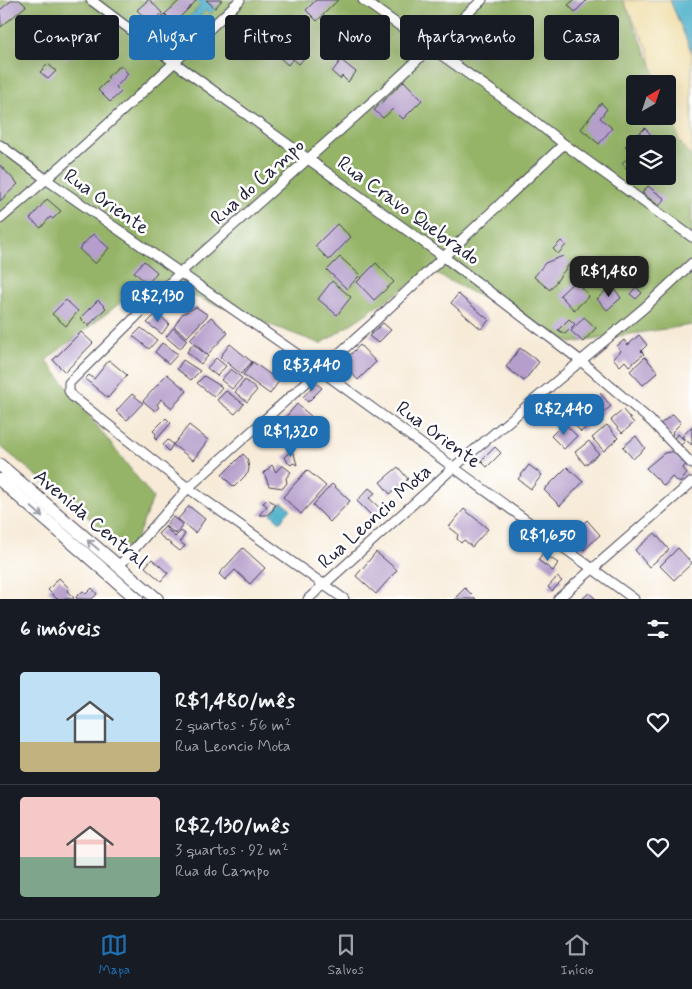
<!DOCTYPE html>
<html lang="pt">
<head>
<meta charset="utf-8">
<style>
  body { margin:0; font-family:Mynerve,sans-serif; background:#242831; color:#f1f3f6; height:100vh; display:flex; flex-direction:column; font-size:19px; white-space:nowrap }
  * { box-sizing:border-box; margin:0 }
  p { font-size:16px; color:#9ea1a6 }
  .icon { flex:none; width:28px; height:28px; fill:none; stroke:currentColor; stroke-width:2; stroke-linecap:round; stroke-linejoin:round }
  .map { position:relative; height:599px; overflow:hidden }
  .details { display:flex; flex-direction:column; background:#171b24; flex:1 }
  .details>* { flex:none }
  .top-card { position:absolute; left:15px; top:15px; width:662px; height:45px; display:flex; gap:10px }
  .needle { width:32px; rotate:39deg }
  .fabs { position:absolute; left:626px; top:75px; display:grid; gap:10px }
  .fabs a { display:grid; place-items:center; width:50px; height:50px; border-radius:5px; background:#171b24; box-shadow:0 5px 20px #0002; font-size:25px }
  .price { position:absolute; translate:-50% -42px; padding:0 11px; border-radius:10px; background:#1f6fb2; color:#fff; font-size:16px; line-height:32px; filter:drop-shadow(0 1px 2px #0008) }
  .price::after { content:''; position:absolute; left:50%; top:30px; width:15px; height:11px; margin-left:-8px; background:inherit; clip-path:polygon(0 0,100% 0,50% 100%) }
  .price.active { background:#222; color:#fff }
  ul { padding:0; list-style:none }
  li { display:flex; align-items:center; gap:15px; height:125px; padding:0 20px }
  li+li { border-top:1px solid #363941 }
  li span { display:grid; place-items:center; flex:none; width:140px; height:100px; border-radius:5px; color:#555 }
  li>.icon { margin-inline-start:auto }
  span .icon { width:60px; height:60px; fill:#fffc; stroke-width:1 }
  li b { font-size:21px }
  h2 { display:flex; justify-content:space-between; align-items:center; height:60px; padding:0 20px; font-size:21px }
  .chip { padding:0 18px; border-radius:5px; background:#171b24; box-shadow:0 5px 20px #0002; font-size:18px; line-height:45px }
  .chip.active { background:#1f6fb2; color:#fff }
  .menu { display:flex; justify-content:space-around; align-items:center; height:70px; border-top:1px solid #363941; background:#171b24; font-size:14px; color:#9ea1a6 }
  .menu a { display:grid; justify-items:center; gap:2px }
  .menu .active { color:#1f6fb2 }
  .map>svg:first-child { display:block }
  .forest { fill:#95b467; stroke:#5c6b51; fill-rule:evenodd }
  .sand { fill:#eeda9e; stroke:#887e6c }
  .water { fill:#49afc8; stroke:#366882 }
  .building { fill:#b59ecb }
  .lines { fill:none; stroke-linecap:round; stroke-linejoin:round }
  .street-casing { stroke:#424053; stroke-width:11 }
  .secondary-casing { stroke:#424053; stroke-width:14 }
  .street { stroke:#fff; stroke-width:9 }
  .secondary { stroke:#fff; stroke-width:12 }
  .oneway { stroke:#9c9ca7 }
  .labels { text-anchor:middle; stroke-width:5; stroke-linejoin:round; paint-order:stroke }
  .street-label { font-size:20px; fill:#22223b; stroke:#fff }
</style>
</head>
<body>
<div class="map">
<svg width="692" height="599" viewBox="0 0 692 599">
  <rect width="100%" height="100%" fill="#fff"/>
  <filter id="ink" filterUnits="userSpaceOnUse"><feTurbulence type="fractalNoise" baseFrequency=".02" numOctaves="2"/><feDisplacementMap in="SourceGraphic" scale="10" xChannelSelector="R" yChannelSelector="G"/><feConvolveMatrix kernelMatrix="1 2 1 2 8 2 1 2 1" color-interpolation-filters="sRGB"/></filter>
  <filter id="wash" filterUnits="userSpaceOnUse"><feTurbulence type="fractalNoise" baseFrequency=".0096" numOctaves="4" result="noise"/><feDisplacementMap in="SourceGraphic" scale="20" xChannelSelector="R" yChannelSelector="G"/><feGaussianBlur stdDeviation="1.12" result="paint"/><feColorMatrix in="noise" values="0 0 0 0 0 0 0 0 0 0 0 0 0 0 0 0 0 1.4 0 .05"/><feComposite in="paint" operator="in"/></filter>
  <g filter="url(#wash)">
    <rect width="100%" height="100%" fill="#f7ebd8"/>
    <path class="forest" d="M0,0H623L660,84H635V116H668V101L692,157V325L571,343L430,271L321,344L150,280L46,360L153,498L131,552L0,446ZM635,144H668V176H635Z"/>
    <path class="sand" d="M623,0H670L692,53V157L679,141L673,115L668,107V84H657L648,49Z"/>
    <g class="water">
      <path d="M200,0H206L215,9L210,14L206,10L191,25L186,20L200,6L197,3Z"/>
      <path d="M670,0H692V53Z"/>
      <path d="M282,502L291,509L280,522L271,514Z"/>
    </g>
    <g id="blocks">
      <g class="building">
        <path d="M12,0H20L26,6L1,27L0,10Z"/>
        <path d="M148,0H150L162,13L151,24L137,10Z"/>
        <path d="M180,0H197L174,23L165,14Z"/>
        <path d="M206,0H222L215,8Z"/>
        <path d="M316,0H338L317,21L306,10Z"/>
        <path d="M574,0H587L575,12L568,5Z"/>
        <path d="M164,14L173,23L162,34L153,25Z"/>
        <path d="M560,21L573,32L563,43L550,33Z"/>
        <path d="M462,27L484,45L473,59L451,42Z"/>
        <path d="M87,28L94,37L67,60L60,52Z"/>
        <path d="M571,35L584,46L577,55L564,44Z"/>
        <path d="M292,45L305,57L299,64L293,59L288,65L280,58Z"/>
        <path d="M341,60L356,72L348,82L342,76L340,79L332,72Z"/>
        <path d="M48,64L56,71L48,79L40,72Z"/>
        <path d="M121,65L128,74L116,87L121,92L110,102L98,90L109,79L107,77Z"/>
        <path d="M404,81L422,100L403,119L393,109L383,118L374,110Z"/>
        <path d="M601,103L607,109L600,118L612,128L599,144L581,129Z"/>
        <path d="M645,128L652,136L644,144H635V152L633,154L625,146Z"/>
        <path d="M631,155L635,160L626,168L622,163Z"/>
        <path d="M0,165L18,184L0,201Z"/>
        <path d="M648,186L665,199L659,206L642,193Z"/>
        <path d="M47,199L61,211L53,219L50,217L41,228L30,219Z"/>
        <path d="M337,224L351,237L329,260L315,246Z"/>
        <path d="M93,234L109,248L95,264L79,249Z"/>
        <path d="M561,241L566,245L558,254L553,249Z"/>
        <path d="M563,256L570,263L550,290L534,277L545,263Z"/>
        <path d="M340,257L360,275L347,289L327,270Z"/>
        <path d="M594,258L599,263L585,277L580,272Z"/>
        <path d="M144,261L157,272L148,284L134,272Z"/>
        <path d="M376,263L394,282L374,300L357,282Z"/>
        <path d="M332,281L351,297L337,315L318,299Z"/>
        <path d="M575,281L589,296L574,310L560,295Z"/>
        <path d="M612,285L621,298L607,310L597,299Z"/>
        <path d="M636,287L642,293L636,299L630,294Z"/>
        <path d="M458,294L489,320L481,329L451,303Z"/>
        <path d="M66,300L78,311L66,326L52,314Z"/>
        <path d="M98,300L106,308L88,326L80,318Z"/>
        <path d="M196,307L208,315L187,337L174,327L182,314Z"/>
        <path d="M157,313L169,324L162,334L147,323Z"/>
        <path d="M211,317L228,333L207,355L190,339Z"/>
        <path d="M584,317L596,328L583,342L571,331Z"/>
        <path d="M569,319L575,324L565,334L558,330Z"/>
        <path d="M383,323L391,330L378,343L369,336Z"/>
        <path d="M141,328L157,340L149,349L133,336Z"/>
        <path d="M173,328L187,340L180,349L166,337Z"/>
        <path d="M81,332L93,343L65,372L53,360Z"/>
        <path d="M639,335L647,345L641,351L644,354L629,366L625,361L620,366L613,358L621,351L617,346L624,340L628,345Z"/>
        <path d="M162,343L178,354L169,364L155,352Z"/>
        <path d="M193,344L208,356L201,364L187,352Z"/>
        <path d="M230,344L252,362L241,374L220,357Z"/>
        <path d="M360,345L376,362L358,380L342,363Z"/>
        <path d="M520,348L539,362L524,381L506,367Z"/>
        <path d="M645,357L658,372L643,385L630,371Z"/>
        <path d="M216,358L226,366L217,376L207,368Z"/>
        <path d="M109,360L127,375L108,398L85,379L89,375L94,379Z"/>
        <path d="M183,360L200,371L191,380L177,369Z"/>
        <path d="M253,362L279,381L270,394L243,375Z"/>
        <path d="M231,369L242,378L232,389L221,380Z"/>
        <path d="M167,374L187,391L172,408L161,399L157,405L159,407L155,411L143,401Z"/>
        <path d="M204,376L222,387L214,397L197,383Z"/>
        <path d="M245,380L257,390L247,402L235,392Z"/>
        <path d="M316,383L322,388L308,402L303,397Z"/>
        <path d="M226,391L244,404L235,414L217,400Z"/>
        <path d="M600,393L611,406L598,417L587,404Z"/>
        <path d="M132,394L143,403L127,420L116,411Z"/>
        <path d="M297,404L313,418L299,434L283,420Z"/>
        <path d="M582,408L594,421L581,432L570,419Z"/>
        <path d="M623,410L634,423L622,433L611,420Z"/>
        <path d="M673,414L681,423L672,432L673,434L671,436L660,424Z"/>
        <path d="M166,418L171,423L156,440L155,438L156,434L153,431Z"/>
        <path d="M564,423L577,436L564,449L551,436Z"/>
        <path d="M189,425L208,440L193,460L173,445Z"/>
        <path d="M607,425L618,438L604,451L592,438Z"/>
        <path d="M692,426V445L682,437Z"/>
        <path d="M678,434L685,441L680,446L673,439Z"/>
        <path d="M636,436L645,448L633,459L623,447Z"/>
        <path d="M168,440L173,444L169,451L163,445Z"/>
        <path d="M589,441L599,454L585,465L575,452Z"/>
        <path d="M495,447L501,453L487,467L481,461Z"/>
        <path d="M291,451L294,454L297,465L293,463L291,465L287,462V460L284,457Z"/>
        <path d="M677,451L687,463L683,468L687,473L680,483L672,477L664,486L646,468L664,453Z"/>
        <path d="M243,454L247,458L249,468L248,473L234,487L222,475Z"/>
        <path d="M272,465L276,472L282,465L291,472L286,478L287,483L283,488L269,486L264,473Z"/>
        <path d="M529,465L542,475L531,489L518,479Z"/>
        <path d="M398,467L408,479L390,494L380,482Z"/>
        <path d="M567,467L583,482L560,506L544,490Z"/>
        <path d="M307,470L326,486L301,514L283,497Z"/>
        <path d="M332,484L350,501L330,522L313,505Z"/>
        <path d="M369,488L375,493L369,498L384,512L376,520L357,501Z"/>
        <path d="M268,499L275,504L273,510L267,515H259L267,506L263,503Z"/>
        <path d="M189,506L205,519L195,533L178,519Z"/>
        <path d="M464,509L488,529L472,547L464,540L461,543L457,539L458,534L449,527Z"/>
        <path d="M173,517L183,525L176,534L165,526Z"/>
        <path d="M587,520L600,535L584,550L571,535Z"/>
        <path d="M165,527L175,537L181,531L185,534L180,542L185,546L180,551L158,534Z"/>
        <path d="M655,533L669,550L649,567L635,550Z"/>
        <path d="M243,548L265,568L250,584L235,570L225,580L219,574Z"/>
        <path d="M678,548L692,563L674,580L660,566Z"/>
        <path d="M376,552L397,570L376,594L356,576Z"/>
        <path d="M543,553L558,563L553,571L538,560Z"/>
        <path d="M152,559L168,573L161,581L145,567Z"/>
        <path d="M557,577L562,581L552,591L548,587Z"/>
        <path d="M59,578L69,588L67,591L74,598L73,599H57L48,590Z"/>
        <path d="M92,588L97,594L92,599H77L76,597L83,591L86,594Z"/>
        <path d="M465,588L476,599H454Z"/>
        <path d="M589,593L596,599H582Z"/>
      </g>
    </g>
  </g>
  <g filter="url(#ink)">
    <use href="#blocks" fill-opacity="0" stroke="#424053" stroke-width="1"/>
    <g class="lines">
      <defs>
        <g id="street">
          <path d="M91,0L175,63L444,257L581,361L651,421L692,464"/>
          <path d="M363,0L524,113L564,144L692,237"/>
          <path d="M0,145L47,180L320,370L634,599"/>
          <path d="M0,219C83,149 162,75 240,0"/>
          <path d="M119,566L188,488L373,323L564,144"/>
          <path d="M308,599L454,467L644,308L692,263"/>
          <path d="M344,599L188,488L72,396L69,391V383L180,273L383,92L482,0"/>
          <path d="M558,599L692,482"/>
        </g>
        <g id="secondary">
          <path d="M0,465L157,599"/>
          <path d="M0,480L137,599"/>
        </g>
      </defs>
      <use href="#street" class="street-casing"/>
      <use href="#secondary" class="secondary-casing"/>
      <use href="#street" class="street"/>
      <use href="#secondary" class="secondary"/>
    </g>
    <defs><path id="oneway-shaft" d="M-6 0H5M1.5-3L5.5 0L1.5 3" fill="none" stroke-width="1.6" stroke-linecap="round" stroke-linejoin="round" transform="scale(1.25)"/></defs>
    <g class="oneway">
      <use href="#oneway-shaft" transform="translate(37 512) rotate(41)"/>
      <use href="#oneway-shaft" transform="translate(93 545) rotate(-140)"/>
    </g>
  </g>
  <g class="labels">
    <g class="street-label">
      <text transform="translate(257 181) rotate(-42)" y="7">Rua do Campo</text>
      <text transform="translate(107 201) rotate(35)" y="7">Rua Oriente</text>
      <text transform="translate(409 210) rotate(36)" y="7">Rua Cravo Quebrado</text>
      <text transform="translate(439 434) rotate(36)" y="7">Rua Oriente</text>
      <text transform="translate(374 516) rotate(-42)" y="7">Rua Leoncio Mota</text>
      <text transform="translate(91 518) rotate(40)" y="7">Avenida Central</text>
    </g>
  </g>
</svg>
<div class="fabs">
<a><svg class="needle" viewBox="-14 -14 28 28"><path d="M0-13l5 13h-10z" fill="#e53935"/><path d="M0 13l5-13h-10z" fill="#9ea1a6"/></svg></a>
<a><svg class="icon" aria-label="layers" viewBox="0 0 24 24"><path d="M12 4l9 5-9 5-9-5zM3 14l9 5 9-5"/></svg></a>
</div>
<b class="price active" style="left:609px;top:298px">R$1,480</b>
<b class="price" style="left:158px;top:323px">R$2,130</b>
<b class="price" style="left:312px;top:392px">R$3,440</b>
<b class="price" style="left:564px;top:436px">R$2,440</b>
<b class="price" style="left:291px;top:458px">R$1,320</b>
<b class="price" style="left:548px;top:562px">R$1,650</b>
<div class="top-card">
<a class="chip">Comprar</a>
<a class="chip active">Alugar</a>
<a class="chip">Filtros</a>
<a class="chip">Novo</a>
<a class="chip">Apartamento</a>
<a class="chip">Casa</a>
</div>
</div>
<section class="details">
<h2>6 imóveis<svg class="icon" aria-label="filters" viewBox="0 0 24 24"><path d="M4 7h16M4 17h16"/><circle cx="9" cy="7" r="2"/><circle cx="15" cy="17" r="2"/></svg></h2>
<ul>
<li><span style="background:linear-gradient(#bfe0f5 70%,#c2b280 0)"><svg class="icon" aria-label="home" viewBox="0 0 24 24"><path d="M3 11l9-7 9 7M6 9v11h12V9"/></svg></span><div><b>R$1,480/mês</b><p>2 quartos · 56 m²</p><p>Rua Leoncio Mota</p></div><svg class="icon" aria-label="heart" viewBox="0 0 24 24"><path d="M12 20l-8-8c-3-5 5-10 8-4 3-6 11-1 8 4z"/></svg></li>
<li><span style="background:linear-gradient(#f6c9c9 60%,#7fa58c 0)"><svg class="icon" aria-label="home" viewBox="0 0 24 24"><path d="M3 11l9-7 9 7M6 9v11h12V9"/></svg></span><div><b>R$2,130/mês</b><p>3 quartos · 92 m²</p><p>Rua do Campo</p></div><svg class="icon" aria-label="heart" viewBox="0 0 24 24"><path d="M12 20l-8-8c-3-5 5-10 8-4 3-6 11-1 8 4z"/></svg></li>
</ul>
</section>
<nav class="menu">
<a class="active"><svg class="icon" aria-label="map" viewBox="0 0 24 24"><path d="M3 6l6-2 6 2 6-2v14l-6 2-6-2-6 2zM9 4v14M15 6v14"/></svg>Mapa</a>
<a><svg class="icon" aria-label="saved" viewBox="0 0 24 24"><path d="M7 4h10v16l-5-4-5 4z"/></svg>Salvos</a>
<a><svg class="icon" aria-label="home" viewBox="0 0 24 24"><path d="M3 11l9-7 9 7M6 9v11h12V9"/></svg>Início</a>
</nav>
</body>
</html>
